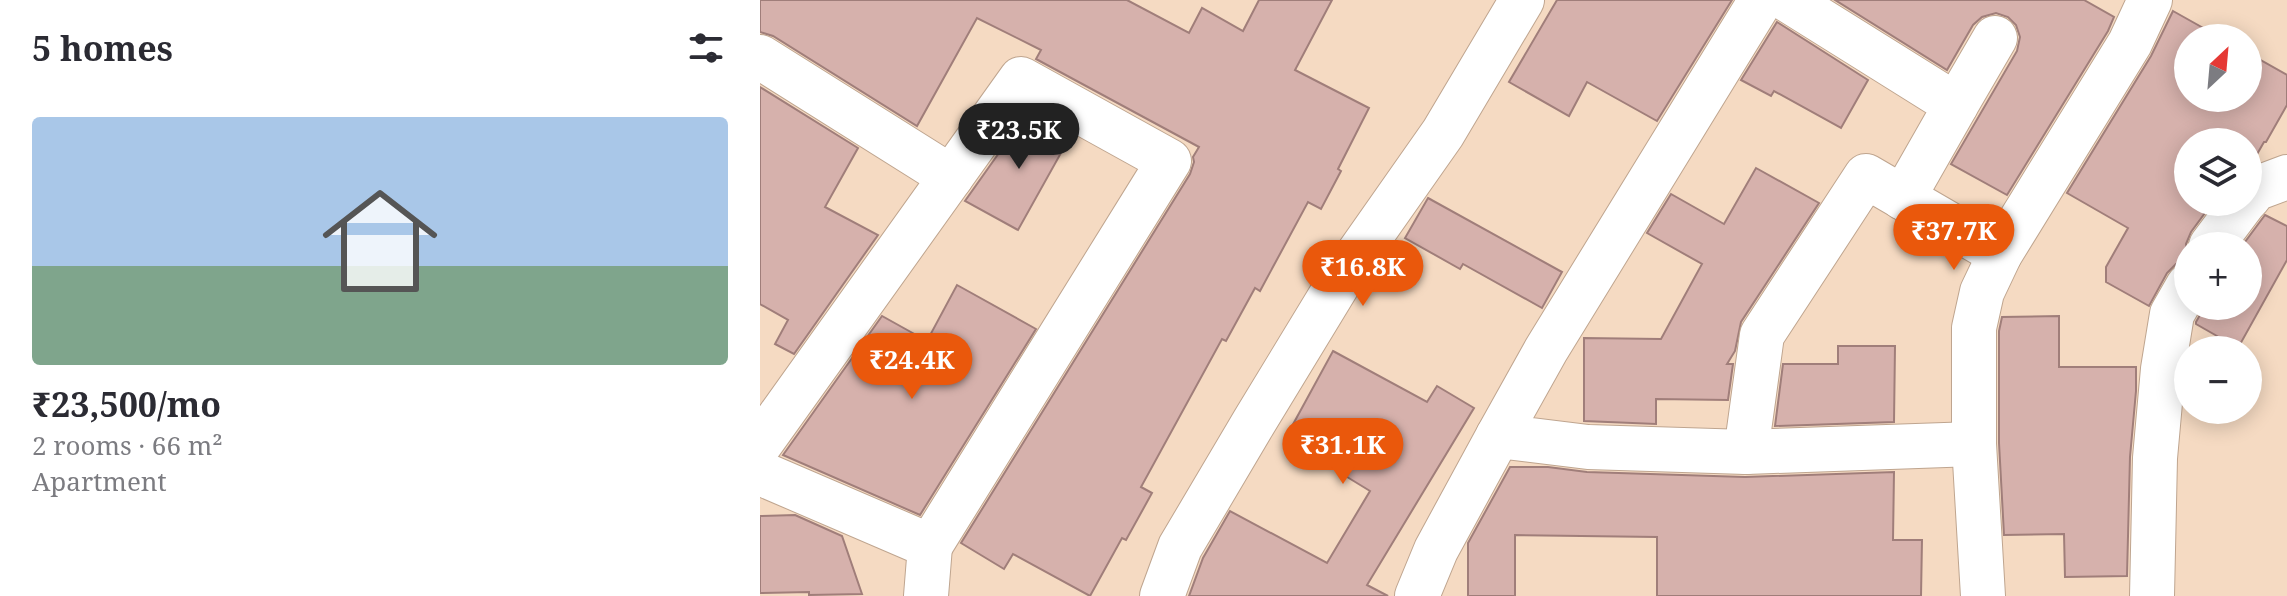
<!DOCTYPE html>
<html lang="en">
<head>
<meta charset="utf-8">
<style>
  body { margin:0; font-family:"Noto Serif",serif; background:#f2f2f3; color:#2b2b33; height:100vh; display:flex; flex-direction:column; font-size:30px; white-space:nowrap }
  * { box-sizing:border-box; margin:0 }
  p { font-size:26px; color:#7c7c81 }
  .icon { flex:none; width:44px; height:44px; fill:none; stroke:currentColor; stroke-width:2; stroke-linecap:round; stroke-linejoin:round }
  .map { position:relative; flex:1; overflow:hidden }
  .drawer { display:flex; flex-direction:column; background:#fff; width:760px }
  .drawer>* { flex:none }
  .needle { width:52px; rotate:26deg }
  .controls { position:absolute; left:1414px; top:24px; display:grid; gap:16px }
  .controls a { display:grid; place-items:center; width:88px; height:88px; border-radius:50%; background:#fff; box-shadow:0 4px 20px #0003; font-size:40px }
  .price { position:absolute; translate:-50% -68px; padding:0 18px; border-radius:28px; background:#ea580c; color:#fff; font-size:26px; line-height:52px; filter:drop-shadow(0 2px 4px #0008) }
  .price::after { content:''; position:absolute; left:50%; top:48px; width:24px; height:18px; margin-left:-12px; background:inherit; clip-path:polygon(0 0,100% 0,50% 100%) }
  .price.selected { background:#222; color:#fff }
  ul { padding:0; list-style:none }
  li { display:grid; align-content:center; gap:16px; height:424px; padding:0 32px }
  li span { display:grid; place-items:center; height:248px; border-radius:8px; color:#555 }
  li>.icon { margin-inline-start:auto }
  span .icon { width:144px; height:144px; fill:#fffc; stroke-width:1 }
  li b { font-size:34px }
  h2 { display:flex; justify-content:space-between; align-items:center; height:96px; padding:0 32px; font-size:34px }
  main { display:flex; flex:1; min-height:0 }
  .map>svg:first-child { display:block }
  .building { fill:#d6b1ac; stroke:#a07e7a; stroke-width:2 }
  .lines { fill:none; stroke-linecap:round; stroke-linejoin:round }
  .minor-casing { stroke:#bfa58f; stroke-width:46 }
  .minor { stroke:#fff; stroke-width:44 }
</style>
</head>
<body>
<main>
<section class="drawer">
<h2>5 homes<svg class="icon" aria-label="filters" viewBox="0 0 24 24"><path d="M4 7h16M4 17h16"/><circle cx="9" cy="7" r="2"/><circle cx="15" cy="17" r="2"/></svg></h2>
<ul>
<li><span style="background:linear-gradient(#a9c7e8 60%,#7fa58c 0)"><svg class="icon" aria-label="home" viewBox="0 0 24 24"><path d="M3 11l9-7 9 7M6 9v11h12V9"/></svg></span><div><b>₹23,500/mo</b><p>2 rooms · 66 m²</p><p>Apartment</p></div></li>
</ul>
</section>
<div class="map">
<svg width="1527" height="596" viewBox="0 0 1527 596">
  <rect width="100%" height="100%" fill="#f5dac2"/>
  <g class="building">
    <path d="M0,0H367L429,33L442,8L483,31L499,0H572L535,70L609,108L578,169L581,171L561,209L548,202L500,291L495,288L466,341L462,339L381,487L392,493L366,540L362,538L330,596L253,554L244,569L201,543L430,174L434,162L433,157L439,147L276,59L281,50L217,18L157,126L13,36L0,32Z"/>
    <path d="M797,0H972L897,121L827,82L809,116L749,82Z"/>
    <path d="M1075,0H1324L1354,17L1348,31L1247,195L1191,164L1257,51L1260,37L1256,25L1248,17L1236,13L1222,17L1213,25L1187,70Z"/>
    <path d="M1413,11L1461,38H1428V98H1488V53L1527,75V105L1506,142H1504L1492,163L1488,165V142H1428V202H1453L1431,232L1426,244L1428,261L1416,264L1407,273L1389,306L1346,282V267L1368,228L1307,193L1391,56Z"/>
    <path d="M1017,22L1108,80L1081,128L1014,91L1011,96L981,80Z"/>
    <path d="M0,87L98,148L65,207L118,235L34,354L15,344L28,320L0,304Z"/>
    <path d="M268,112L311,135L258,230L205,201Z"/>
    <path d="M996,168L1059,203L981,322L975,351L967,364H973L968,400L896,399V424L824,421V338L901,339L942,264L887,233L911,194L964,224Z"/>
    <path d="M668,198L802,272L782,308L703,264L700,269L645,238Z"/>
    <path d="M1505,215L1527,226V260L1478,348L1436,324V322L1445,306H1488V246H1482Z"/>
    <path d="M197,285L276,329L160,515L23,455L122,316L167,341Z"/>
    <path d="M1299,316V367H1376V391L1370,457L1367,576L1305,577L1304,534L1244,535L1239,443V331L1242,317Z"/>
    <path d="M1078,346H1135L1134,422L1015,426L1023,364H1078Z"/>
    <path d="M573,351L667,402L677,386L714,408L607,585L628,596H429L443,558L470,511L567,563L610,491L525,439Z"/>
    <path d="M750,467H788L827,472L985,477L1134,472L1133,540H1162L1161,596H897V537L755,535V596H708V543Z"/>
    <path d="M35,515L82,536L102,594L49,595V592L0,593V516Z"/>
  </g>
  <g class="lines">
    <defs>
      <g id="minor">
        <path d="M1001,0L786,350L738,436L828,447L986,452L1214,444"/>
        <path d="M1028,0L1196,105L1143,198"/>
        <path d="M0,57L191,177"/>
        <path d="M1196,105L1235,38"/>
        <path d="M1488,198L1495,189L1527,177"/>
        <path d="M1451,246L1484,202"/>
        <path d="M0,444L261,79L409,161L170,546"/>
        <path d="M986,452L1002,335L1106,176L1240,254"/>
        <path d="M0,473L170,546L166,596"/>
        <path d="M402,596L420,547L494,422L584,274L683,133L762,0"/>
        <path d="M657,596L676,550L738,436"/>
        <path d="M1223,596L1214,444V328L1222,292L1240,254L1370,43L1390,0"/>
        <path d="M1392,596L1395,458L1403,369L1412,314L1428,286"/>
      </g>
    </defs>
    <use href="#minor" class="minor-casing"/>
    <use href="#minor" class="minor"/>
  </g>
</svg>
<div class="controls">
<a><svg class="needle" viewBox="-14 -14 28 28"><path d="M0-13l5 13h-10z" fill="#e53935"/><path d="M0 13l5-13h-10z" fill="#7c7c81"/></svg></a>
<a><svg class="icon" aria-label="layers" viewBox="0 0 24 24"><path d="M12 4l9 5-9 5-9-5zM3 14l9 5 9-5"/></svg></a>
<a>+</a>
<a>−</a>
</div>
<b class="price selected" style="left:259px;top:171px">₹23.5K</b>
<b class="price" style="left:1194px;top:272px">₹37.7K</b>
<b class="price" style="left:603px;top:308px">₹16.8K</b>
<b class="price" style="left:152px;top:401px">₹24.4K</b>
<b class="price" style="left:583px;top:486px">₹31.1K</b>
</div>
</main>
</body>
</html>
